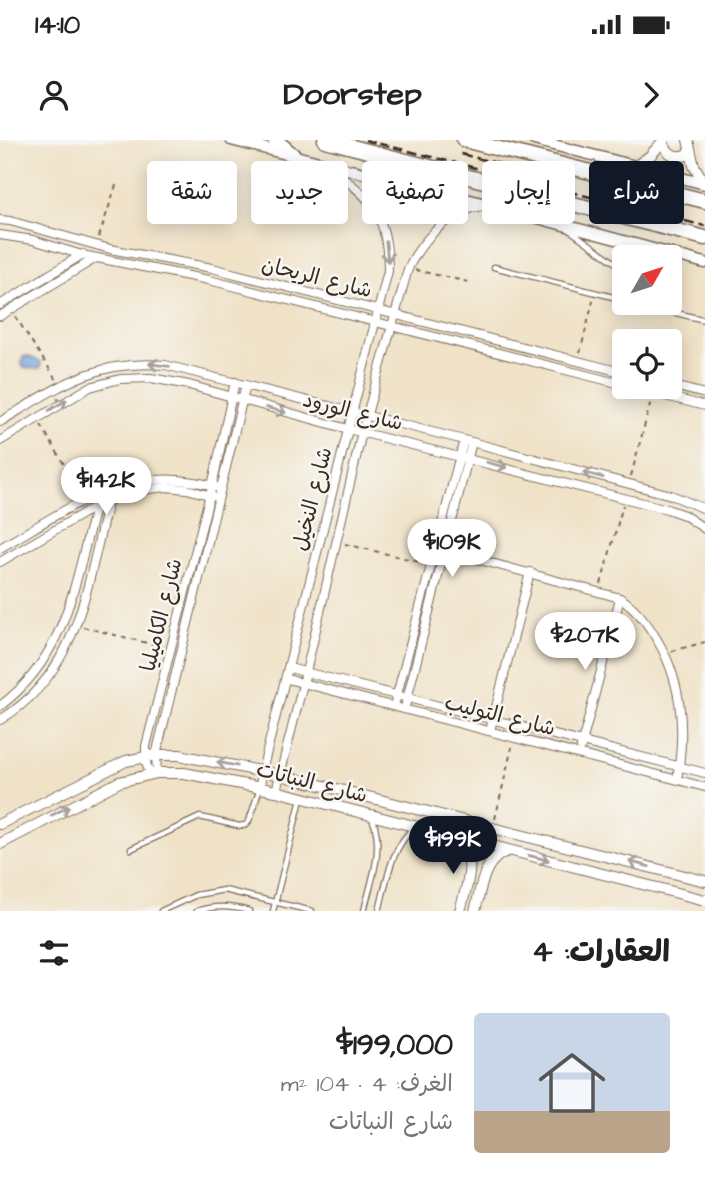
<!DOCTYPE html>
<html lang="ar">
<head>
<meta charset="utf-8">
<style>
  body { margin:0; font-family:"Architects Daughter","Playpen Sans Arabic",sans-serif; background:#f2f2f2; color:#222; direction:rtl; height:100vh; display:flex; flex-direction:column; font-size:26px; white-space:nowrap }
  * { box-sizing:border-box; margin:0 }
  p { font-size:23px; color:#767676 }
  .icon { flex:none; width:38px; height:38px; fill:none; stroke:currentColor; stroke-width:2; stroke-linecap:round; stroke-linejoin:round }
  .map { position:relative; height:771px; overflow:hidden; direction:ltr }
  .drawer { display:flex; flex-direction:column; background:#fff; flex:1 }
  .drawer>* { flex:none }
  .top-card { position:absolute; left:21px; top:21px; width:663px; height:63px; direction:rtl; display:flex; gap:14px }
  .needle { width:46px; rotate:51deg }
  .tools { position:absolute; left:612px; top:105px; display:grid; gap:14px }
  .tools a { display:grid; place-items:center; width:70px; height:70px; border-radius:7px; background:#fff; box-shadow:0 4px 18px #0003; font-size:35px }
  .price { position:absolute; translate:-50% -60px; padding:0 16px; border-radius:24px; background:#fff; color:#222; font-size:23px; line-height:46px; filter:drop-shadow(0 2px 4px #0008) }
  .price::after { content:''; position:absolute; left:50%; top:42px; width:21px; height:16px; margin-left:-10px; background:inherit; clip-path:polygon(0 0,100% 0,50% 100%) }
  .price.selected { background:#111827; color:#fff }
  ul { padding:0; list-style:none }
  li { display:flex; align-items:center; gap:21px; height:175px; padding:0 35px }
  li+li { border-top:2px solid #e0e0e0 }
  li span { display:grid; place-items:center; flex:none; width:196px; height:140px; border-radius:7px; color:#555 }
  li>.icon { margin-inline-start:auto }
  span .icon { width:84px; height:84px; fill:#fffc; stroke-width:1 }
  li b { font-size:30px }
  h2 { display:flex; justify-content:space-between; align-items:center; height:84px; padding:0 35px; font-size:30px }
  .tag { padding:0 24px; border-radius:7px; background:#fff; box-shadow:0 4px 18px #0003; font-size:24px; line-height:63px }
  .tag.selected { background:#111827; color:#fff }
  .status { display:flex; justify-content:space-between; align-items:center; height:49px; padding:0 35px; background:#fff; direction:ltr }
  .status svg { height:19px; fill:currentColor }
  header { display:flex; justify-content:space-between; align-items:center; height:91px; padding:0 35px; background:#fff; font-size:32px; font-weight:700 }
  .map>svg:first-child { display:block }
  .water { fill:#73a2dc; stroke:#57667d; stroke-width:2 }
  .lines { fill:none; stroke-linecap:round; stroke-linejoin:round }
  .service-casing { stroke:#7a6a59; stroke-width:7 }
  .minor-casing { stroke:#7a6a59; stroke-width:10 }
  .tertiary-casing { stroke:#7a6a59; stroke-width:12 }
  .secondary-casing { stroke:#7a6a59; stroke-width:13 }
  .trunk-casing { stroke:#7a6a59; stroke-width:17 }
  .path { stroke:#7a6a59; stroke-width:2; stroke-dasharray:5 5; stroke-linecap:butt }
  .service { stroke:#fff; stroke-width:4.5 }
  .minor { stroke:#fff; stroke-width:8 }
  .tertiary { stroke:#fff; stroke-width:10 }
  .secondary { stroke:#fff; stroke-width:10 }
  .trunk { stroke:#fff; stroke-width:14 }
  .rail { stroke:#3b2a1e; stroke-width:2.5; stroke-dasharray:10 5; stroke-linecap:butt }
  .oneway { stroke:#a79f9a }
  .labels { text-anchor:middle; stroke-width:5; stroke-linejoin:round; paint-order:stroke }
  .street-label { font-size:21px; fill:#3b2a1e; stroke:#f6f6f2 }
</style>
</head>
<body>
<div class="status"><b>14:10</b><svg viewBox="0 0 49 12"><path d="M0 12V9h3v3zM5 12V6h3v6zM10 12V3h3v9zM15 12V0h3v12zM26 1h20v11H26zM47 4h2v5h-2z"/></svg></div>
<header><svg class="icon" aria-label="forward" viewBox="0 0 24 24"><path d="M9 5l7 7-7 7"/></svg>Doorstep<svg class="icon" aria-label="person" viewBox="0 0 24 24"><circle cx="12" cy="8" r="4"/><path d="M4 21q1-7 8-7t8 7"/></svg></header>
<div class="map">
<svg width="705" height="771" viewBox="0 0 705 771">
  <rect width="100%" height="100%" fill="#f6f6f2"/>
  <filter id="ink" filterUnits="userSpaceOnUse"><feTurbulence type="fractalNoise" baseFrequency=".0143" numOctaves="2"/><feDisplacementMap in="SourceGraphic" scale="14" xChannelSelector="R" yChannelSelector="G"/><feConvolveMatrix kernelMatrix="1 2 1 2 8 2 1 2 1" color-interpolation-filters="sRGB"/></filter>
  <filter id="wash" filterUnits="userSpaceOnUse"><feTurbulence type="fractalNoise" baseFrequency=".00686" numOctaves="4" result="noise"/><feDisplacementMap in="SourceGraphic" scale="28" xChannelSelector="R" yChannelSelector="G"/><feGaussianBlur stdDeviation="1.57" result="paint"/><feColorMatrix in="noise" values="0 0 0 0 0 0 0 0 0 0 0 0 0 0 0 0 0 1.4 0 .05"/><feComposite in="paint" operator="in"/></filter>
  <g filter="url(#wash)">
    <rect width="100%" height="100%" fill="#f0e2c7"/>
    <path class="water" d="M27,216L41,222L40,229L24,228L22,224L23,217Z"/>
  </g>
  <g filter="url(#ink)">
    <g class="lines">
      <defs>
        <g id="service">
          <path d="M571,91L617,124L625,133"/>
          <path d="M494,127L625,160"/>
          <path d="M621,159L625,149"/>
          <path d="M635,163L705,180"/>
          <path d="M131,709L200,677L239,686L246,685L249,681L260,648"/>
          <path d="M161,771L196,755L224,750L312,771"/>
          <path d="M197,771C215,765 231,766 249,771"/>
          <path d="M273,771L301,659"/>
          <path d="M364,771C371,741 385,708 372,678"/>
          <path d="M379,771C387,741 390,708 415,687"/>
        </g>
        <g id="minor">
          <path d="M0,80L10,81L110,109L212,128L625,233"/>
          <path d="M0,95L33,100L82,115L209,140L625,245"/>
          <path d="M0,165L83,114"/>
          <path d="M0,176L96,118"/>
          <path d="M670,245L705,254"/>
          <path d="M630,247L705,266"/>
          <path d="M0,282C58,247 94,219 165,225L464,300L671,355L705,369"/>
          <path d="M0,301L90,247L120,239L151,238L189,245L348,289L667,369L684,375L705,389"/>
          <path d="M0,408C72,367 128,321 216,347"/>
          <path d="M436,408L620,458C634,466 644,479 653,493C682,538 686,587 677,639"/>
          <path d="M0,422L96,366L126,352L166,347L187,349L212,356"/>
          <path d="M289,528L705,633"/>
          <path d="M287,539L705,647"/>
          <path d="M406,563L472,302"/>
          <path d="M0,566C72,513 75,431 100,352"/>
          <path d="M394,566L464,300"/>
          <path d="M0,580C85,529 87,434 112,348"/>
          <path d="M490,591L530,432"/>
          <path d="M581,607L620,458"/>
          <path d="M157,633L156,615L246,245"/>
          <path d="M150,634L146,623V606L212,346L235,242"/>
          <path d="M260,647L262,631L388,131C388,74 371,55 326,27"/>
          <path d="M276,651L306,532L362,292L408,129C421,100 450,70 483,66"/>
        </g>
        <g id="tertiary">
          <path d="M688,0L694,26L705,44"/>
          <path d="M663,2C667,15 678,20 690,13"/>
          <path d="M636,26L650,16L664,0"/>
          <path d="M0,684L126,621L156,615H179L280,635L705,741"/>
          <path d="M458,698C478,721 467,744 460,771"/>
          <path d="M0,704L119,642L157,633H184L276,651L705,760"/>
          <path d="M475,771C481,749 483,718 508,711"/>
        </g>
        <g id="secondary">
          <path d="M231,0L490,65L705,123"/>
          <path d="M534,0L705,44"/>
        </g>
        <g id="trunk">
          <path d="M275,0L295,17"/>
          <path d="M325,0L705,98"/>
          <path d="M464,0L705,61"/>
        </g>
      </defs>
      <use href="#service" class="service-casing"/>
      <use href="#minor" class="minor-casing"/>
      <use href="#tertiary" class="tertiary-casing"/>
      <use href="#secondary" class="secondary-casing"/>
      <use href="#trunk" class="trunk-casing"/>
      <g class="path">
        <path d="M99,97L116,45"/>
        <path d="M415,130L468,142"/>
        <path d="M15,176L56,239"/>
        <path d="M580,213L594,157"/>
        <path d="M41,285L81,353"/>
        <path d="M631,336L651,261"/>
        <path d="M345,404L425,423"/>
        <path d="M601,444L623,365"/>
        <path d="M83,487L163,507"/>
        <path d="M672,511L705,502"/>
        <path d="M495,679L512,607"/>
      </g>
      <use href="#service" class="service"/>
      <use href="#minor" class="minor"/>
      <use href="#tertiary" class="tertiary"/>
      <use href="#secondary" class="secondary"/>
      <use href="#trunk" class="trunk"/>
      <g class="rail">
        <path d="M365,0L705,86"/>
        <path d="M461,14L576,43"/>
      </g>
    </g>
    <defs><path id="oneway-shaft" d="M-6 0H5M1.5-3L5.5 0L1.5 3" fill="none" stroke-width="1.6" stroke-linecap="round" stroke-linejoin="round" transform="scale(1.75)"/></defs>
    <g class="oneway">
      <use href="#oneway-shaft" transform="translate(387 112) rotate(84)"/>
      <use href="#oneway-shaft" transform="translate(159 225) rotate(-173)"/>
      <use href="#oneway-shaft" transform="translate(58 265) rotate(-31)"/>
      <use href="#oneway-shaft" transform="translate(276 270) rotate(15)"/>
      <use href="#oneway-shaft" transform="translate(497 325) rotate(14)"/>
      <use href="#oneway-shaft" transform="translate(593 335) rotate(-165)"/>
      <use href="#oneway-shaft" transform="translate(227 624) rotate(-169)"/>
      <use href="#oneway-shaft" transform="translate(60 671) rotate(-27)"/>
      <use href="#oneway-shaft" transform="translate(539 718) rotate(14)"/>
      <use href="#oneway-shaft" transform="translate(639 724) rotate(-166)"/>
    </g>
  </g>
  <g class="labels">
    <g class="street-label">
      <text transform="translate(317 137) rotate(14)" y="7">شارع الريحان</text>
      <text transform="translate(353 271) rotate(14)" y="7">شارع الورود</text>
      <text transform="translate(312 359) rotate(-76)" y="7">شارع النخيل</text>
      <text transform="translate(161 475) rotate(-76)" y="7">شارع الكاميليا</text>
      <text transform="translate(500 575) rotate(14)" y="7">شارع التوليب</text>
      <text transform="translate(312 642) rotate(14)" y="7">شارع النباتات</text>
    </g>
  </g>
</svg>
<div class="tools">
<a><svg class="needle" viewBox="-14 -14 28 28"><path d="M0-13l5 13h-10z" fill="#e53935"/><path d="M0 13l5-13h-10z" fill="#767676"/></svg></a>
<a><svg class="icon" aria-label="locate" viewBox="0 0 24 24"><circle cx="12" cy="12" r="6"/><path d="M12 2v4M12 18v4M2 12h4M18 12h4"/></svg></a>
</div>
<b class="price" style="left:106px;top:377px">$142K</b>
<b class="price" style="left:452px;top:439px">$109K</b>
<b class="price" style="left:585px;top:532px">$207K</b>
<b class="price selected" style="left:453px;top:736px">$199K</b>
<div class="top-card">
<a class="tag selected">شراء</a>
<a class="tag">إيجار</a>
<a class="tag">تصفية</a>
<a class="tag">جديد</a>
<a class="tag">شقة</a>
</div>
</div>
<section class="drawer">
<h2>العقارات: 4<svg class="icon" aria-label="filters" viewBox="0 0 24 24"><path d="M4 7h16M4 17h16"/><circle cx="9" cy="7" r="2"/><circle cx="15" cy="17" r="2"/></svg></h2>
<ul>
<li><span style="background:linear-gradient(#c9d6e8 70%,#b9a48a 0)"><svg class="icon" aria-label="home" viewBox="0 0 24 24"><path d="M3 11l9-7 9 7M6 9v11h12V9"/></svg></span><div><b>$199,000</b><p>الغرف: 4 · 104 m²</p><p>شارع النباتات</p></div></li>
</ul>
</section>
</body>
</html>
